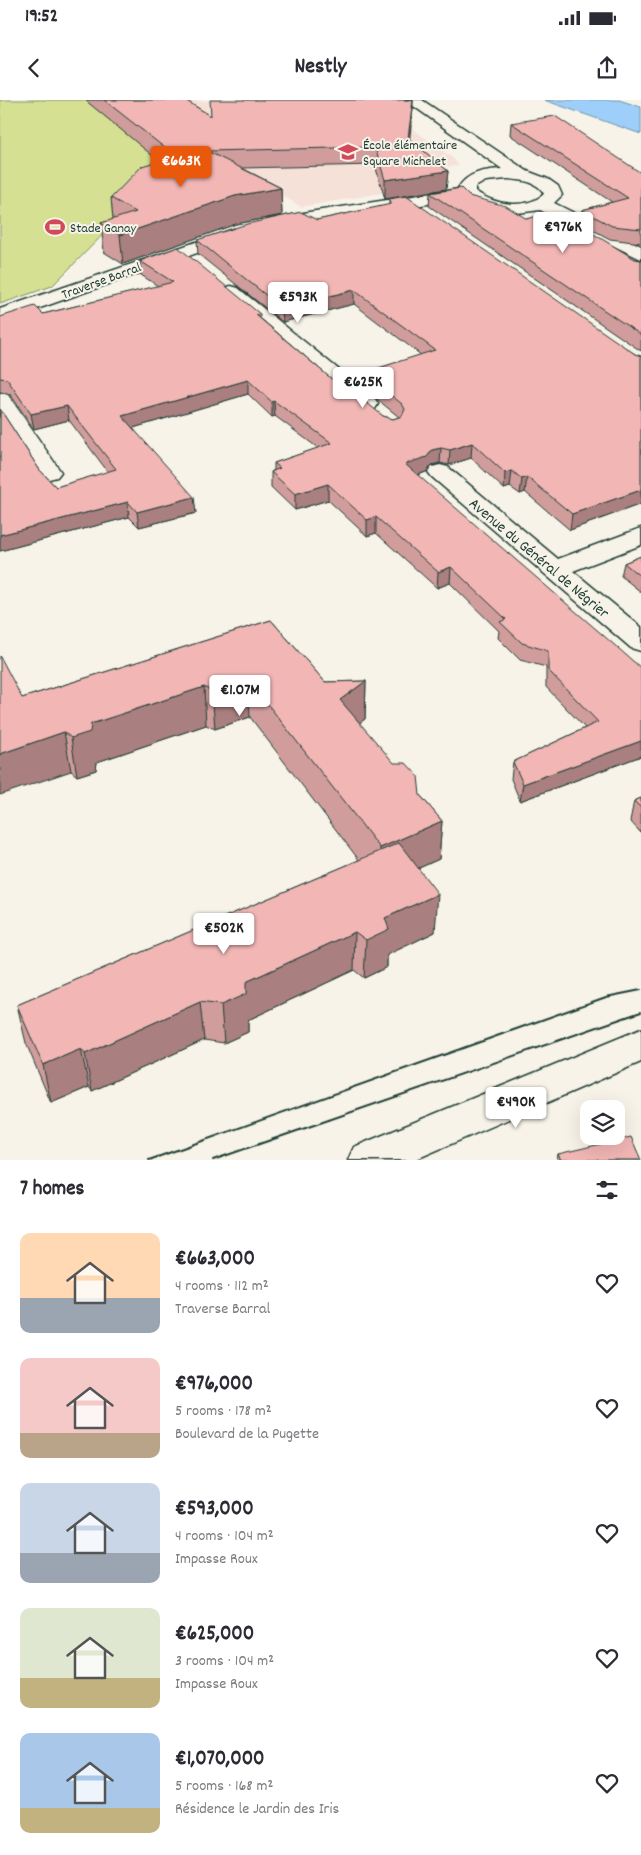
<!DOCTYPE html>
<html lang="en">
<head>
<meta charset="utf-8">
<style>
  body { margin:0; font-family:Dekko,sans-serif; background:#f7f7f7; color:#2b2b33; height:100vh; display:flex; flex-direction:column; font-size:19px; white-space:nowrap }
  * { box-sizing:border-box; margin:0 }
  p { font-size:16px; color:#7c7c81 }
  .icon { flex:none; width:28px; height:28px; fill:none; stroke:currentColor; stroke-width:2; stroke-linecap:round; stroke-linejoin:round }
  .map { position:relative; height:1060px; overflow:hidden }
  .side { display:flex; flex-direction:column; background:#fff; flex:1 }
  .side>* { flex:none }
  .fabs { position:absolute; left:580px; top:1000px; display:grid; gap:10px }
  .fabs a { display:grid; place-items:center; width:45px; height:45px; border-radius:10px; background:#fff; box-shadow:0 5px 20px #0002; font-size:25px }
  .price { position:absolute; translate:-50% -42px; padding:0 11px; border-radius:5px; background:#fff; color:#222; font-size:16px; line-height:32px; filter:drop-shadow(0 1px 2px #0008) }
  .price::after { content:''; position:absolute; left:50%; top:30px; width:15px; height:11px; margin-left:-8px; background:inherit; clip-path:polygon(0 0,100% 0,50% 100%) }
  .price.selected { background:#ea580c; color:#fff }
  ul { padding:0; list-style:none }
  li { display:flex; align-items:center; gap:15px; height:125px; padding:0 20px }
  li span { display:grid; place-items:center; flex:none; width:140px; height:100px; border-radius:10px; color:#555 }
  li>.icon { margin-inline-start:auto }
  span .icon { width:60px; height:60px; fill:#fffc; stroke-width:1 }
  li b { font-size:21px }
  h2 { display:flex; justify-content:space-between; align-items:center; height:60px; padding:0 20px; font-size:21px }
  .status { display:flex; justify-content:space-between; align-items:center; height:35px; padding:0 25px; background:#fff; direction:ltr }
  .status svg { height:14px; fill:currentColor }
  header { display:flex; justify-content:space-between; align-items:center; height:65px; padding:0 20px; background:#fff; font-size:22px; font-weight:700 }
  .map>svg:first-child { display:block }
  .built { fill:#f6e1d9 }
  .green { fill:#d5e093; stroke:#7a8e64 }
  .water { fill:#9ecffa; stroke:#6b95ab }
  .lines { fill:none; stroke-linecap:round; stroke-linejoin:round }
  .minor-casing { stroke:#1f3d34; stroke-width:3 }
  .tertiary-casing { stroke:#1f3d34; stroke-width:3 }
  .secondary-casing { stroke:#1f3d34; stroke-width:3 }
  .minor { fill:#f7f3e8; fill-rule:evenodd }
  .tertiary { fill:#f7f3e8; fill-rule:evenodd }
  .secondary { fill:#f7f3e8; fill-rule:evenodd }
  .tram { stroke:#1f3d34; stroke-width:2 }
  .wall { fill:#d09d9c; stroke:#1f3d34 }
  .shaded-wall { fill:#a97f7f; stroke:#1f3d34 }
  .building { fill:#f2b6b5; stroke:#1f3d34 }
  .labels { text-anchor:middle; stroke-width:4; stroke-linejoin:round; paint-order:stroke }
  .far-poi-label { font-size:14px; fill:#1f3d34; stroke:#f7f3e8; text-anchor:start }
  .far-street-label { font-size:14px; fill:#1f3d34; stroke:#f7f3e8 }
  .street-label { font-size:16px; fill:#1f3d34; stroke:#f7f3e8 }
</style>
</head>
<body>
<div class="status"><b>19:52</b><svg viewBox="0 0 49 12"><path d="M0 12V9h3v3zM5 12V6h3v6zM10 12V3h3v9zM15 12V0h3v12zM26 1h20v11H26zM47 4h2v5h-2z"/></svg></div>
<header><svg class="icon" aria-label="back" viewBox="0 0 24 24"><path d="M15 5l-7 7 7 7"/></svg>Nestly<svg class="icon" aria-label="share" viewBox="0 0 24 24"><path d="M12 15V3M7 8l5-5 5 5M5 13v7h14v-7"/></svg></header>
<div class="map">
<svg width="641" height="1060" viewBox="0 0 641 1060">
  <rect width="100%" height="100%" fill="#f7f3e8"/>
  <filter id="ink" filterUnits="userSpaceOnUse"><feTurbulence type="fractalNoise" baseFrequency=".02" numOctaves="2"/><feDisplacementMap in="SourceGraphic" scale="10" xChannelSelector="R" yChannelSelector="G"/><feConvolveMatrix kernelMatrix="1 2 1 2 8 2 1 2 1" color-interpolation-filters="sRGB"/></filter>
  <g filter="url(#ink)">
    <path class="built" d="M249,0H373L454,59L459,66L409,68L380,81L382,93L301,107L146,13L143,2Z"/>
    <path class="green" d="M0,0H139L169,68L52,186L0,204Z"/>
    <path class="water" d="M544,0H619L641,7V34Z"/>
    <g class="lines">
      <defs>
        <g id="minor">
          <path d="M465,88L471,89L473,93L471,97L273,129L267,128L264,124L267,120L309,112Z"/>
          <path d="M234,129L240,130L243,134L240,138L0,222V209Z"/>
          <path d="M231,186L238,188L375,299L378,304L375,309L367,311L359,309L224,196L221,192L224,188Z"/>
          <path d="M0,293L8,295L61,372L57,377L49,379L41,377L37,372L0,316Z"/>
          <path d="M440,365L448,367L558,459L641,428V445L573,471L641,527V551L631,548L432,377L428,372L432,367Z"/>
        </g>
        <path id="tertiary" d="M405,0H422L527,71L548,79L558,86L562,95L554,103L641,146V159L540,110L510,114L479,108L461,97L458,88C468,72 484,70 502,69ZM507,79C520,80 538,81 544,94C526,110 494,105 475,91V87L486,81Z"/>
        <path id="secondary" d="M641,929V962L414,1060H348L354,1047Z"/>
      </defs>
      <use href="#minor" class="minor-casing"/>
      <use href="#tertiary" class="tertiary-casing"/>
      <use href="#secondary" class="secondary-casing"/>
      <use href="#minor" class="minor"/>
      <use href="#tertiary" class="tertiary"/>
      <use href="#secondary" class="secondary"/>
      <g class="tram">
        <path d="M149,1060L606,897L641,890"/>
        <path d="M213,1060L641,912"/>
      </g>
    </g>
    <g class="wall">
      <path d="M85,0H185L211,16L413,8L409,39L448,71L446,89L385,99L375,65L242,68L281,88L282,115L236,124L123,164L104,152L101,123L113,120L111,98L159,61Z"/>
      <path d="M511,23L641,73V143L610,139L580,123L582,110L612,102L510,35Z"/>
      <path d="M430,93L469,96L527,119H547L635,159L641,160V251L429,106Z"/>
      <path d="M389,99L635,254L641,256V404L570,430L525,392L520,394L510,387L504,389L471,358L449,365L440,363L432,365L426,372L418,375L641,656L520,701L511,679L513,662L585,628L546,587V567L520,560L498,538L499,531L450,483L437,488L376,433L367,436L328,400L295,410L271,387V372L274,370V363L318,348L275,316L272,317L248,294L133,328L196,413L139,427L129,417L0,451V309L39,369L56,387L108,372L69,320L34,329L10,294L0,292V217L43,214L158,186L141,175L140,161L260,214V218L334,281L383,316L393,319L399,317L362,287L363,273L421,255L354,204L283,222L198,154L197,140L317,120L389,105Z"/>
      <path d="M641,456V492L621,476L624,463Z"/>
      <path d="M271,520L325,582L366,581L365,619L359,623L442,721L439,759L419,768L435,832L387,855V867L364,878L354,870L248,920V932L224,943L204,940L92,991L89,987L51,1003L26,943L17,905L359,760L250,617L215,629L206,625L97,662L96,670L77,676L71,671L22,598Z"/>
      <path d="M641,698V733L630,721L634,701Z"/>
      <path d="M558,1054L641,1060H557Z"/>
    </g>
    <g class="shaded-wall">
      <path d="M413,0V8L408,55V38Z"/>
      <path d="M448,71L446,89L385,99V80Z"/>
      <path d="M281,88L282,115L236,124L123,164L120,135L235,96Z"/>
      <path d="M354,190V204L283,222L282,208Z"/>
      <path d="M248,280V294L123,331L122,316Z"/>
      <path d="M274,301L275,316L272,317V302Z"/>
      <path d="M67,306L69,320L34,329L31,314Z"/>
      <path d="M472,343L471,358L449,365L450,350Z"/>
      <path d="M441,348L440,363L432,365L426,372L404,379L405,364L432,350Z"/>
      <path d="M512,371L510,387L504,389L505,373Z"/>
      <path d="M527,377L525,392L520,394L522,379Z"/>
      <path d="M328,384V400L295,410V394Z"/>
      <path d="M641,390V404L570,430L572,414Z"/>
      <path d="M194,397L196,413L139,427L137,412Z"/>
      <path d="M128,402L129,417L0,451V435Z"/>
      <path d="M376,417V433L367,436V420Z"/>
      <path d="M451,467L450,483L437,488L438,472Z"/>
      <path d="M248,579L250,617L215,629L212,591Z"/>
      <path d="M366,581L365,619L339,638L340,600Z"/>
      <path d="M204,587L206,625L97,662L96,670L77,676L71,638L91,624Z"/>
      <path d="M64,632L71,671L0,695V654Z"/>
      <path d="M641,641V656L520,701L523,684Z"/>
      <path d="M442,721L439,759L379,786L380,748Z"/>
      <path d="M438,794L435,832L387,855V867L364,878L366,840L385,818Z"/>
      <path d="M355,832L354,870L248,920V932L224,943L221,905L246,882Z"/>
      <path d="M200,902L204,940L92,991L85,954Z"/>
      <path d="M81,949L89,987L51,1003L43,965Z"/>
    </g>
    <g class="building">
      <path d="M104,0H185L211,16L210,0H413L408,38L448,71L385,80L375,47L208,51L201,48L189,52H170Z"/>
      <path d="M555,16L641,73V129L612,126L582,110L628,98L511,23Z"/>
      <path d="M201,48L281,88L235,96L120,135L101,123L136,112L111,98L142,66Z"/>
      <path d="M461,88L469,96L506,106L527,119L541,115L547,119L558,117L582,127L635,159L641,160V235L430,93Z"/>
      <path d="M406,96L635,254L641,256V390L572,414L527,377L522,379L512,371L505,373L472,343L450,350L441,348L432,350L427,357L405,364L641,568V641L523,684L513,662L598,622L548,570V551L522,543L500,522L506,519L451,467L438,472L376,417L367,420L328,384L295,394L271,372L280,368L274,363L332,343L274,301L272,302L248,280L122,316L194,397L137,412L128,402L0,435V309L39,369L56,387L116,369L67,306L31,314L7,279L0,278V217L35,206L43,214L173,182L140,161L178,147L260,214L256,215L334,281L339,280L383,316L393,319L402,316L405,309L402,304L363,273L435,250L354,190L282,208L197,140L247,124L301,112L317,120L391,104L389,99Z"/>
      <path d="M641,456V477L624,463Z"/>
      <path d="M271,520L325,582L366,581L340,600L394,663H406L418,676L420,695L442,721L380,748L248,579L212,591L204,587L91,624L90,632L71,638L64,632L0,654V556L22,598Z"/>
      <path d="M641,698V708L634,701Z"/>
      <path d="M399,743L438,794L385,818L389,829L366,840L355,832L246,882V894L221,905L200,902L85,954L81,949L43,965L17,905Z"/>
      <path d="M631,1037L641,1060H561L558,1054Z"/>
    </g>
  </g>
  <defs>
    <symbol id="school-bare" viewBox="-9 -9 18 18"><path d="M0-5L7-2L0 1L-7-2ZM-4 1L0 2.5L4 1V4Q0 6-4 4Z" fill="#d1495b" stroke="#f7f3e8" stroke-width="2.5" paint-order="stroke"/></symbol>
    <symbol id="stadium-bare" viewBox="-9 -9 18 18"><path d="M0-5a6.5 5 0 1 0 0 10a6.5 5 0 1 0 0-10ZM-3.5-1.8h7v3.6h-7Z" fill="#d1495b" stroke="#f7f3e8" stroke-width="2.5" paint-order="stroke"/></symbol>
  </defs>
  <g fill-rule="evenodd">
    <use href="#school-bare" x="334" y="38" width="28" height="28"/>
    <use href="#stadium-bare" x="41" y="113" width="28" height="28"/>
  </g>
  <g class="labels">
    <g class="far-poi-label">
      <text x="363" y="49">École élémentaire<tspan x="363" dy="16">Square Michelet</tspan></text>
      <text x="70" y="132">Stade Ganay</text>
    </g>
    <g class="far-street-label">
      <text transform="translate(101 180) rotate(-20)" y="5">Traverse Barral</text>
    </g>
    <g class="street-label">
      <text transform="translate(540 457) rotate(40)" y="6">Avenue du Général de Négrier</text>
    </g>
  </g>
</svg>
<div class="fabs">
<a><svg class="icon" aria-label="layers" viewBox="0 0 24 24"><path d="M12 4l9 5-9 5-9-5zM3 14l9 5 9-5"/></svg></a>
</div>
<b class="price selected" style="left:181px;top:88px">€663K</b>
<b class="price" style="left:563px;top:154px">€976K</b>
<b class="price" style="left:298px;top:224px">€593K</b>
<b class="price" style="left:363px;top:309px">€625K</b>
<b class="price" style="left:240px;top:617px">€1.07M</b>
<b class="price" style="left:224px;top:855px">€502K</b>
<b class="price" style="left:516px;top:1029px">€490K</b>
</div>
<section class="side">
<h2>7 homes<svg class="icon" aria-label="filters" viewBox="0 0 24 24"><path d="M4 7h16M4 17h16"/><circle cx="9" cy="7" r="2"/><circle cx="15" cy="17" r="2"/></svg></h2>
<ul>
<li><span style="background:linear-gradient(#ffd9b3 65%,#9aa5b1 0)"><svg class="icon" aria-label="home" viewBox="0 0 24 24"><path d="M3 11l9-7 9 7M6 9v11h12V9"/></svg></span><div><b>€663,000</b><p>4 rooms · 112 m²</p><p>Traverse Barral</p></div><svg class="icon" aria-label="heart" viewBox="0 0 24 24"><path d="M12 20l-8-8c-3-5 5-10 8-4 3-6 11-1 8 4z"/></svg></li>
<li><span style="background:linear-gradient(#f6c9c9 75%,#b9a48a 0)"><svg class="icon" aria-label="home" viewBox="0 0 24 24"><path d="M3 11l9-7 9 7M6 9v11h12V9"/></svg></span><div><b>€976,000</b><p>5 rooms · 178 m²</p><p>Boulevard de la Pugette</p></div><svg class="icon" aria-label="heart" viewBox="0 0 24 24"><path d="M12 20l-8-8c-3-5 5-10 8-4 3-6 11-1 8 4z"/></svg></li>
<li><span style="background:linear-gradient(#c9d6e8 70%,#9aa5b1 0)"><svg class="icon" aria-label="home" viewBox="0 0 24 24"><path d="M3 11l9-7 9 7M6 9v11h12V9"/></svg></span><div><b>€593,000</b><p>4 rooms · 104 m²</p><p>Impasse Roux</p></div><svg class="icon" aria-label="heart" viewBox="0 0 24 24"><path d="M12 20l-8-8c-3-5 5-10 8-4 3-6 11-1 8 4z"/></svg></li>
<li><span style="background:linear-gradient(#dfe7d0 70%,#c2b280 0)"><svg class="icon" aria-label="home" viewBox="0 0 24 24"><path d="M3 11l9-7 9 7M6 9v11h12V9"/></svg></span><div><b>€625,000</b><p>3 rooms · 104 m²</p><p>Impasse Roux</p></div><svg class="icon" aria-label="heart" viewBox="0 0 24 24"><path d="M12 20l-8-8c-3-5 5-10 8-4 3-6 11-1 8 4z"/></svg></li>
<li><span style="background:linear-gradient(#a9c7e8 75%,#c2b280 0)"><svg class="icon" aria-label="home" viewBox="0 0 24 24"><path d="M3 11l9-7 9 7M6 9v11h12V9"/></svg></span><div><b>€1,070,000</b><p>5 rooms · 168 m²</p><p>Résidence le Jardin des Iris</p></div><svg class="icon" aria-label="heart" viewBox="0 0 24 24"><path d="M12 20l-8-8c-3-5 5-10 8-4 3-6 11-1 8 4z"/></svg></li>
</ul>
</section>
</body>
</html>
